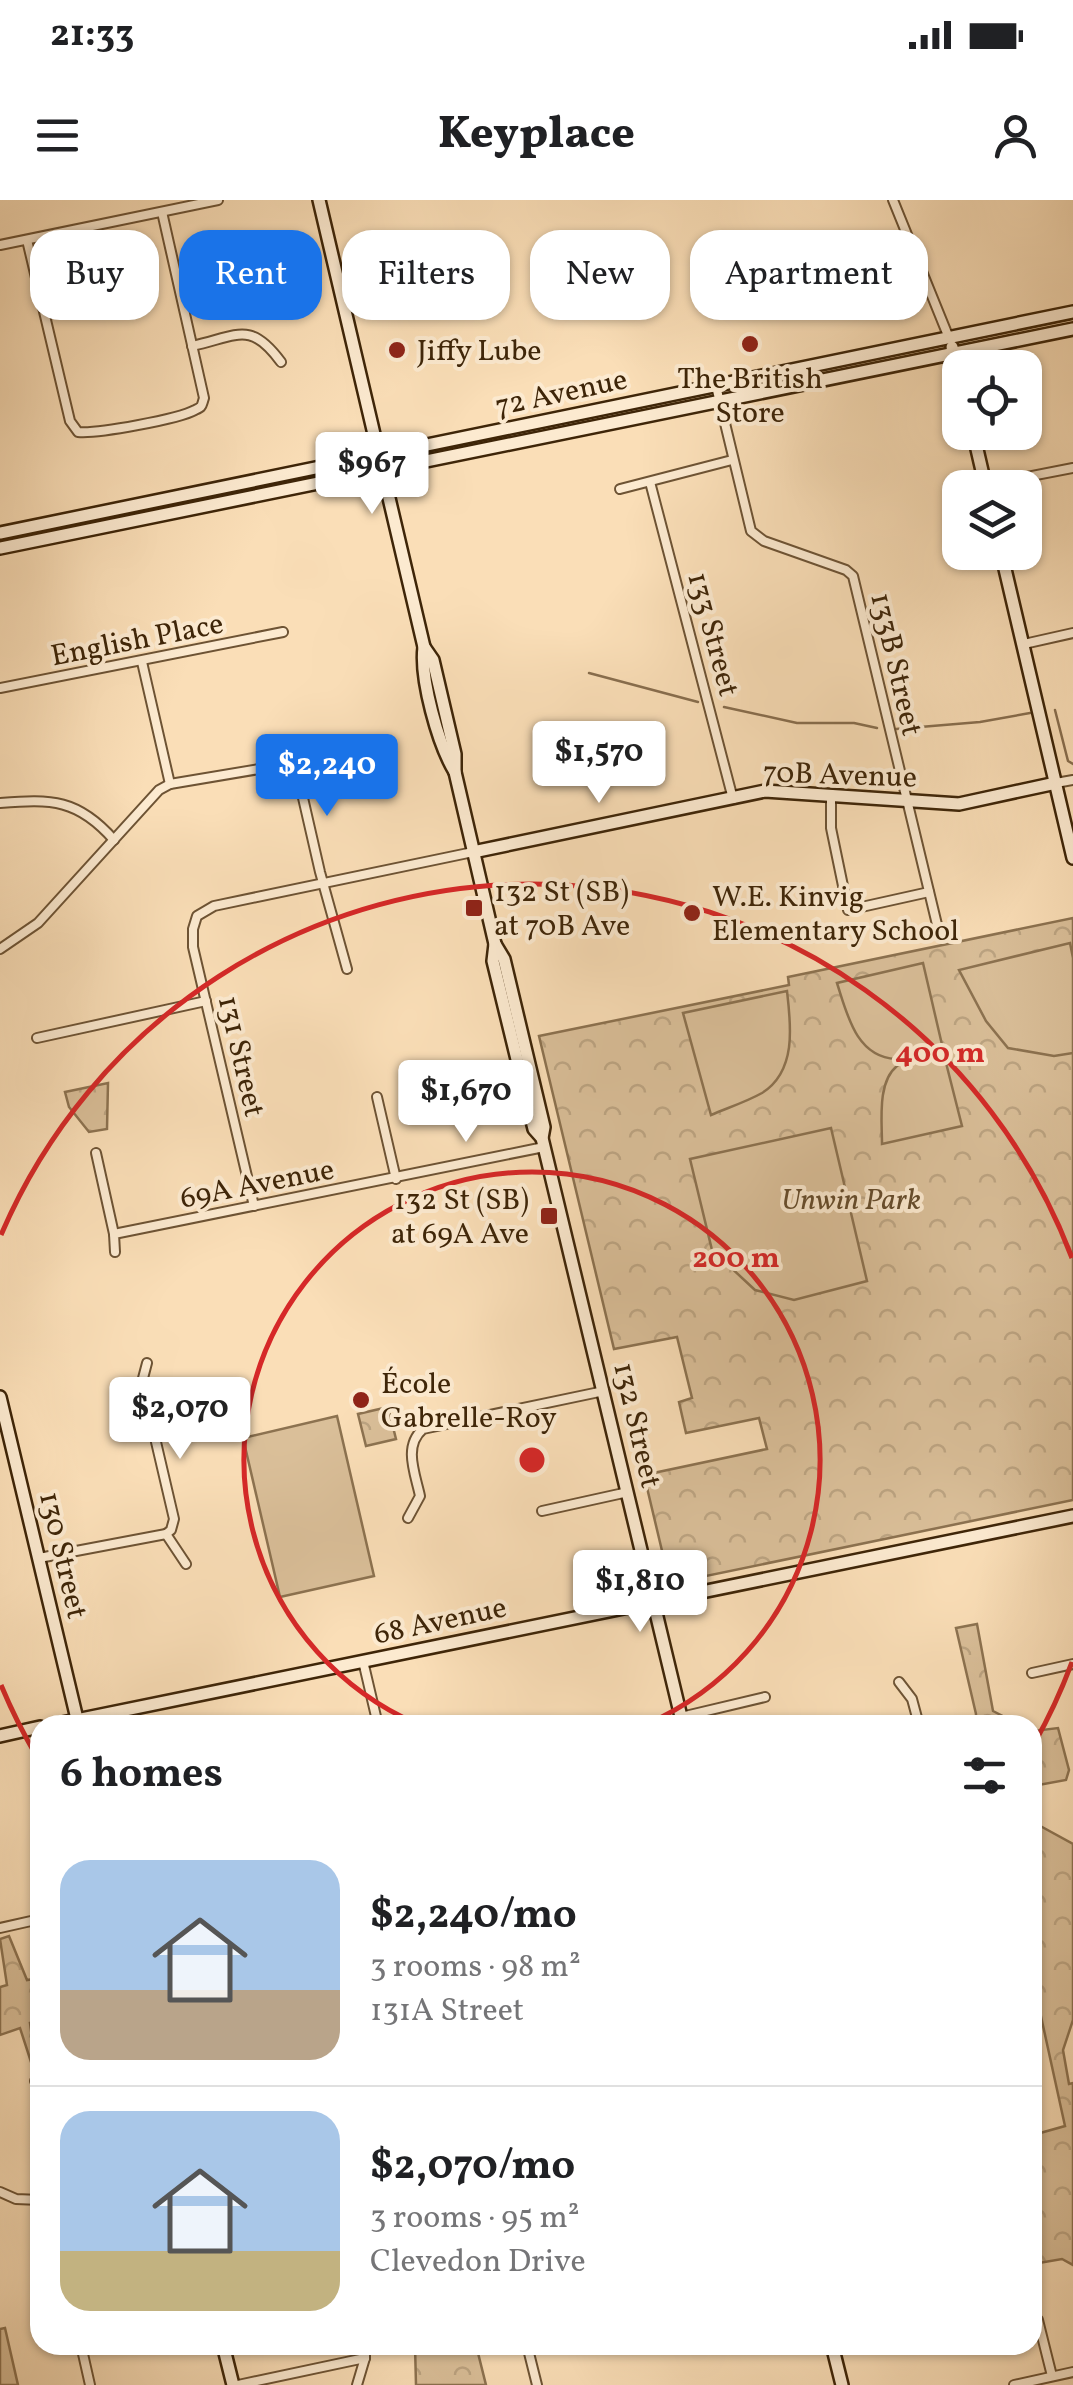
<!DOCTYPE html>
<html lang="en">
<head>
<meta charset="utf-8">
<style>
  body { margin:0; font-family:Vollkorn,serif; background:#f2f2f2; color:#202124; height:100vh; display:flex; flex-direction:column; font-size:38px; white-space:nowrap }
  * { box-sizing:border-box; margin:0 }
  p { font-size:32px; color:#757577 }
  .icon { flex:none; width:55px; height:55px; fill:none; stroke:currentColor; stroke-width:2; stroke-linecap:round; stroke-linejoin:round }
  .map { position:relative; flex:1; overflow:hidden }
  .side { position:absolute; left:30px; top:1515px; width:1012px; height:640px; display:flex; flex-direction:column; background:#fff; border-radius:30px; box-shadow:0 2px 8px #0004 }
  .side>* { flex:none }
  .hud { position:absolute; left:30px; top:30px; width:1015px; height:90px; display:flex; gap:20px }
  .fabs { position:absolute; left:942px; top:150px; display:grid; gap:20px }
  .fabs a { display:grid; place-items:center; width:100px; height:100px; border-radius:20px; background:#fff; box-shadow:0 2px 8px #0004; font-size:50px }
  .price { position:absolute; translate:-50% -85px; padding:0 22px; border-radius:10px; background:#fff; color:#222; font-size:32px; line-height:65px; filter:drop-shadow(0 2px 5px #0008) }
  .price::after { content:''; position:absolute; left:50%; top:60px; width:30px; height:22px; margin-left:-15px; background:inherit; clip-path:polygon(0 0,100% 0,50% 100%) }
  .price.active { background:#1a73e8; color:#fff }
  ul { padding:0; list-style:none }
  li { display:flex; align-items:center; gap:30px; height:250px; padding:0 30px }
  li+li { border-top:2px solid #e0e0e0 }
  li span { display:grid; place-items:center; flex:none; width:280px; height:200px; border-radius:30px; color:#555 }
  li>.icon { margin-inline-start:auto }
  span .icon { width:120px; height:120px; fill:#fffc; stroke-width:1 }
  li b { font-size:42px }
  h2 { display:flex; justify-content:space-between; align-items:center; height:120px; padding:0 30px; font-size:42px }
  .chip { padding:0 35px; border-radius:30px; background:#fff; box-shadow:0 2px 8px #0004; font-size:35px; line-height:90px }
  .chip.active { background:#1a73e8; color:#fff }
  .status { display:flex; justify-content:space-between; align-items:center; height:70px; padding:0 50px; background:#fff; direction:ltr }
  .status svg { height:28px; fill:currentColor }
  header { display:flex; justify-content:space-between; align-items:center; height:130px; padding:0 30px; background:#fff; font-size:45px; font-weight:800 }
  .map>svg:first-child { display:block }
  .park { fill:url(#park-crowns); stroke:#8c7250; stroke-width:2.5 }
  .pitch { fill:#dabf99; stroke:#8c7250; stroke-width:2.5 }
  .lines { fill:none; stroke-linecap:round; stroke-linejoin:round }
  .stream { stroke:#886e4e; stroke-width:2.5 }
  .street-casing { stroke:#6d5334; stroke-width:12 }
  .secondary-casing { stroke:#3e2508; stroke-width:16 }
  .street { stroke:#fcead0; stroke-width:8 }
  .secondary { stroke:#fcead0; stroke-width:11 }
  .ring { fill:none; stroke:#d62828; stroke-width:5 }
  .poi-dot { fill:#8f2418; stroke:#fcead0; stroke-width:4 }
  .labels { text-anchor:middle; stroke-width:8; stroke-linejoin:round; paint-order:stroke }
  .poi-label { font-size:30px; fill:#3e2508; stroke:#fcead0; text-anchor:start }
  .street-label { font-size:30px; fill:#3e2508; stroke:#fcead0 }
  .park-label { font-size:30px; font-style:italic; fill:#654c2c; stroke:#fcead0 }
  .centre { fill:#d62828; stroke:#fcead0; stroke-width:5 }
  .ring-label { font-size:30px; text-anchor:middle; font-weight:bold; fill:#d62828; stroke:#fcead0; stroke-width:8; stroke-linejoin:round; paint-order:stroke }
</style>
</head>
<body>
<div class="status"><b>21:33</b><svg viewBox="0 0 49 12"><path d="M0 12V9h3v3zM5 12V6h3v6zM10 12V3h3v9zM15 12V0h3v12zM26 1h20v11H26zM47 4h2v5h-2z"/></svg></div>
<header><svg class="icon" aria-label="menu" viewBox="0 0 24 24"><path d="M4 6h16M4 12h16M4 18h16"/></svg>Keyplace<svg class="icon" aria-label="person" viewBox="0 0 24 24"><circle cx="12" cy="8" r="4"/><path d="M4 21q1-7 8-7t8 7"/></svg></header>
<div class="map">
<svg width="1073" height="2185" viewBox="0 0 1073 2185">
  <defs>
    <pattern id="park-crowns" width="20" height="18" patternUnits="userSpaceOnUse" patternTransform="scale(2.5)"><rect width="20" height="18" fill="#dabf99"/><path d="M2 6a3 3 0 1 1 6 0M12 15a3 3 0 1 1 6 0" fill="none" stroke="#bca482"/></pattern>
  </defs>
  <rect width="100%" height="100%" fill="#fadeb7"/>
  <filter id="stains"><feTurbulence type="fractalNoise" baseFrequency=".002" numOctaves="4"/><feColorMatrix values="0 0 0 0 .2 0 0 0 0 .09 0 0 0 0 .02 0 0 0 .5 -.17"/></filter>
  <radialGradient id="worn" r=".72"><stop offset=".6" stop-color="#630" stop-opacity="0"/><stop offset="1" stop-color="#630" stop-opacity=".3"/></radialGradient>
  <g class="park">
    <path d="M1073,718V1300L677,1382L668,1376L644,1275L767,1249L759,1218L686,1233L679,1202L692,1198L677,1137L614,1149L539,836L789,785L788,777Z"/>
    <path d="M108,883L107,929L89,932L69,907L65,892Z"/>
    <path d="M388,1207L396,1239L366,1246L358,1214Z"/>
    <path d="M977,1424L993,1511L1020,1525H975L976,1514L956,1428Z"/>
    <path d="M1058,1528L1069,1570L1066,1580L1033,1586V1531Z"/>
    <path d="M1033,1622L1073,1644V1820L1063,1850L1069,1884L1073,1883V2065L1062,2059L1033,2064V1935L1065,1926L1033,1780Z"/>
    <path d="M9,1736L27,1780L40,1778V1820L30,1823L35,1861L31,1862L20,1828L0,1835V1787L7,1785L0,1739Z"/>
    <path d="M415,2145H476L486,2185H416Z"/>
  </g>
  <g class="pitch">
    <path d="M1070,743L1073,758V853L1054,856L1008,848L986,821L959,770Z"/>
    <path d="M923,763L943,849C929,852 911,860 896,859C856,857 847,814 837,783Z"/>
    <path d="M787,791C791,825 797,871 762,893C746,902 727,908 711,915L683,813Z"/>
    <path d="M943,851L962,926L882,944C882,921 877,882 897,866C907,857 929,855 943,851Z"/>
    <path d="M831,928L867,1081L794,1100L755,1090L712,1050L690,959Z"/>
    <path d="M337,1216L374,1376L280,1397L243,1238Z"/>
    <path d="M5,2128L18,2185H0V2129Z"/>
  </g>
  <g class="lines">
    <g class="stream">
      <path d="M589,473L698,502"/>
      <path d="M724,507L797,523H854L877,528"/>
      <path d="M1055,510L1068,561L1073,564"/>
      <path d="M896,529L980,522L1030,513"/>
    </g>
    <defs>
      <g id="street">
        <path d="M893,0L949,138"/>
        <path d="M27,40L70,221L78,232C97,234 179,219 195,210C203,206 201,207 204,198L162,12"/>
        <path d="M0,45L218,0"/>
        <path d="M192,146C238,136 250,120 281,162"/>
        <path d="M716,186L751,331L764,341L846,370L853,376L940,737"/>
        <path d="M650,282L733,599"/>
        <path d="M985,285L1073,268"/>
        <path d="M620,289L732,260"/>
        <path d="M1024,444L1073,433"/>
        <path d="M142,462L170,584"/>
        <path d="M0,488L283,432"/>
        <path d="M1056,583L1073,580"/>
        <path d="M831,594V628L848,710L929,692"/>
        <path d="M0,603C52,599 78,599 114,640"/>
        <path d="M0,749L38,723L159,590L170,584L295,563L320,672L347,769"/>
        <path d="M37,838L206,801"/>
        <path d="M377,897L396,979"/>
        <path d="M96,953L114,1034"/>
        <path d="M254,1006L193,747V729L197,716L214,706L473,652"/>
        <path d="M115,1052L114,1034L544,947"/>
        <path d="M147,1163L142,1182L174,1319L171,1330L166,1334L186,1364"/>
        <path d="M542,1311L628,1292"/>
        <path d="M408,1318L420,1296C415,1273 403,1246 423,1229L604,1191"/>
        <path d="M39,1358L166,1334"/>
        <path d="M363,1461L378,1525"/>
        <path d="M1032,1473L1073,1464"/>
        <path d="M899,1482L912,1499L919,1525"/>
        <path d="M681,1517L765,1497"/>
        <path d="M0,1728L40,1719"/>
        <path d="M35,1881H40"/>
        <path d="M0,1992L16,1999L40,2000"/>
        <path d="M1038,2120L1052,2176"/>
        <path d="M81,2145L90,2185"/>
        <path d="M527,2145L537,2185"/>
        <path d="M238,2185L365,2158"/>
        <path d="M357,2185L365,2158V2145"/>
        <path d="M1014,2185L1073,2172"/>
      </g>
      <g id="secondary">
        <path d="M319,0L424,447C420,479 438,544 455,572"/>
        <path d="M952,147L960,179"/>
        <path d="M973,232L986,288"/>
        <path d="M0,333L1073,112"/>
        <path d="M0,348L1073,129"/>
        <path d="M1001,352L1073,658"/>
        <path d="M424,447L433,460L455,554V572L495,744L493,761L534,929L542,938"/>
        <path d="M473,652L765,591L959,604L1056,583"/>
        <path d="M495,744L504,759L544,927L542,938L683,1525"/>
        <path d="M0,1197L78,1523"/>
        <path d="M52,1525L1073,1316"/>
        <path d="M0,1536L40,1527"/>
        <path d="M223,2145L233,2185"/>
        <path d="M832,2145L842,2185"/>
      </g>
    </defs>
    <use href="#street" class="street-casing"/>
    <use href="#secondary" class="secondary-casing"/>
    <use href="#street" class="street"/>
    <use href="#secondary" class="secondary"/>
  </g>
  <g class="ring">
    <path d="M417 1524A288 288 0 1 1 647 1524"/>
    <path d="M1072 1462A577 577 0 0 1 1034 1544M37 1557A577 577 0 0 1 1 1485M1 1035A577 577 0 0 1 1072 1058"/>
  </g>
  <g class="poi-dot">
    <circle cx="750" cy="144" r="10"/>
    <circle cx="397" cy="150" r="10"/>
    <rect x="464" y="698" width="20" height="20" rx="5"/>
    <circle cx="692" cy="713" r="10"/>
    <rect x="539" y="1006" width="20" height="20" rx="5"/>
    <circle cx="361" cy="1200" r="10"/>
  </g>
  <g class="labels">
    <g class="poi-label">
      <text x="417" y="160">Jiffy Lube</text>
      <text x="750" y="188" text-anchor="middle">The British<tspan x="750" dy="34">Store</tspan></text>
      <text x="494" y="701">132 St (SB)<tspan x="494" dy="34">at 70B Ave</tspan></text>
      <text x="712" y="706">W.E. Kinvig<tspan x="712" dy="34">Elementary School</tspan></text>
      <text x="529" y="1009" text-anchor="end">132 St (SB)<tspan x="529" dy="34">at 69A Ave</tspan></text>
      <text x="381" y="1193">École<tspan x="381" dy="34">Gabrelle-Roy</tspan></text>
    </g>
    <g class="street-label">
      <text transform="translate(561 192) rotate(-12)" y="10">72 Avenue</text>
      <text transform="translate(714 434) rotate(75)" y="10">133 Street</text>
      <text transform="translate(137 439) rotate(-11)" y="10">English Place</text>
      <text transform="translate(897 464) rotate(77)" y="10">133B Street</text>
      <text transform="translate(840 574) rotate(2)" y="10">70B Avenue</text>
      <text transform="translate(242 856) rotate(77)" y="10">131 Street</text>
      <text transform="translate(257 983) rotate(-11)" y="10">69A Avenue</text>
      <text transform="translate(638 1225) rotate(77)" y="10">132 Street</text>
      <text transform="translate(64 1355) rotate(77)" y="10">130 Street</text>
      <text transform="translate(440 1420) rotate(-12)" y="10">68 Avenue</text>
    </g>
    <g class="park-label">
      <text x="851" y="1009">Unwin Park</text>
    </g>
  </g>
  <circle cx="532" cy="1260" r="15" class="centre"/>
  <g class="ring-label">
    <text x="940" y="862">400 m</text>
    <text x="736" y="1067">200 m</text>
  </g>
  <rect width="100%" height="100%" filter="url(#stains)"/>
  <rect width="100%" height="100%" fill="url(#worn)"/>
</svg>
<div class="fabs">
<a><svg class="icon" aria-label="locate" viewBox="0 0 24 24"><circle cx="12" cy="12" r="6"/><path d="M12 2v4M12 18v4M2 12h4M18 12h4"/></svg></a>
<a><svg class="icon" aria-label="layers" viewBox="0 0 24 24"><path d="M12 4l9 5-9 5-9-5zM3 14l9 5 9-5"/></svg></a>
</div>
<b class="price" style="left:372px;top:317px">$967</b>
<b class="price" style="left:599px;top:606px">$1,570</b>
<b class="price active" style="left:327px;top:619px">$2,240</b>
<b class="price" style="left:466px;top:945px">$1,670</b>
<b class="price" style="left:180px;top:1262px">$2,070</b>
<b class="price" style="left:640px;top:1435px">$1,810</b>
<div class="hud">
<a class="chip">Buy</a>
<a class="chip active">Rent</a>
<a class="chip">Filters</a>
<a class="chip">New</a>
<a class="chip">Apartment</a>
</div>
<section class="side">
<h2>6 homes<svg class="icon" aria-label="filters" viewBox="0 0 24 24"><path d="M4 7h16M4 17h16"/><circle cx="9" cy="7" r="2"/><circle cx="15" cy="17" r="2"/></svg></h2>
<ul>
<li><span style="background:linear-gradient(#a9c7e8 65%,#b9a48a 0)"><svg class="icon" aria-label="home" viewBox="0 0 24 24"><path d="M3 11l9-7 9 7M6 9v11h12V9"/></svg></span><div><b>$2,240/mo</b><p>3 rooms · 98 m²</p><p>131A Street</p></div></li>
<li><span style="background:linear-gradient(#a9c7e8 70%,#c2b280 0)"><svg class="icon" aria-label="home" viewBox="0 0 24 24"><path d="M3 11l9-7 9 7M6 9v11h12V9"/></svg></span><div><b>$2,070/mo</b><p>3 rooms · 95 m²</p><p>Clevedon Drive</p></div></li>
</ul>
</section>
</div>
</body>
</html>
